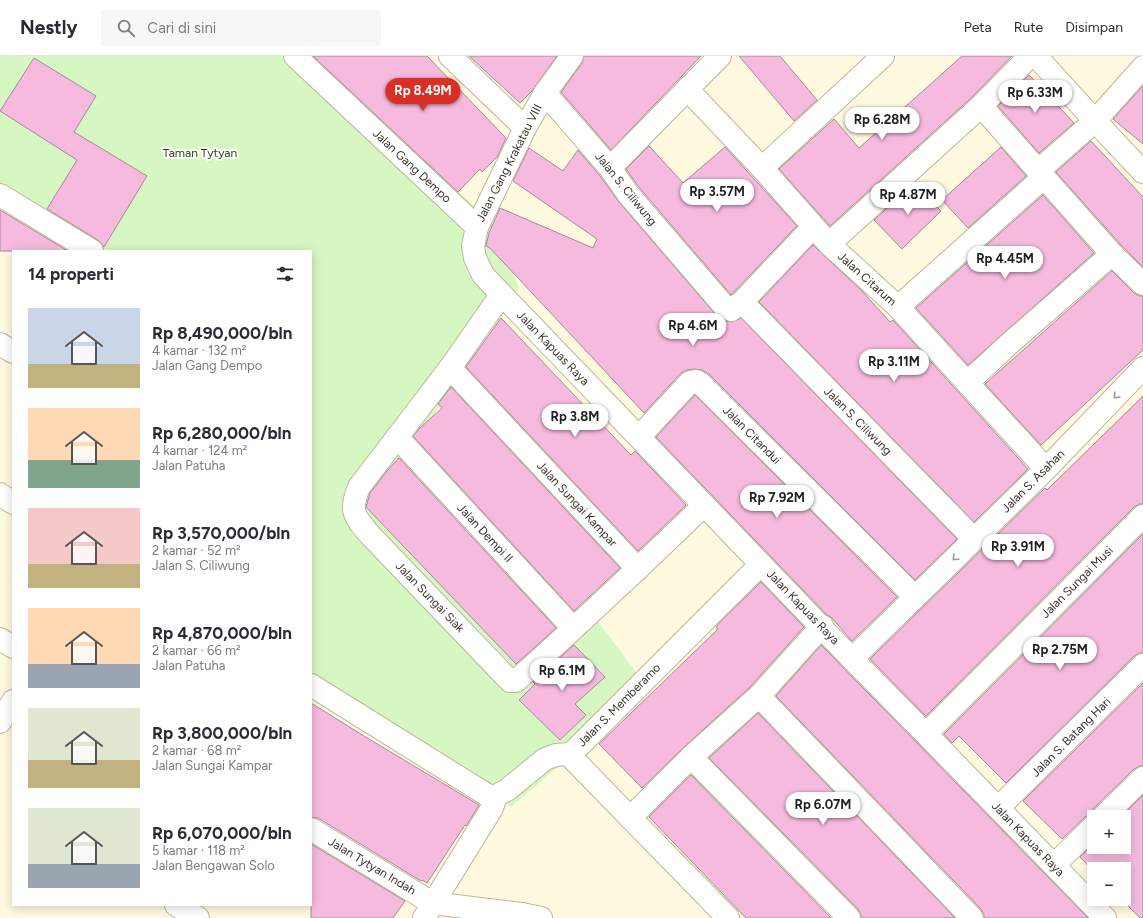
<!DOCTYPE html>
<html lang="id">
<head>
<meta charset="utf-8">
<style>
  body { margin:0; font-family:Figtree,sans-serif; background:#f7f7f7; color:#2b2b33; height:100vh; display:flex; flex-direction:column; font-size:15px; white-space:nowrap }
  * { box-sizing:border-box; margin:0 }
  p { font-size:13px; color:#7c7c81 }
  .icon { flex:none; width:22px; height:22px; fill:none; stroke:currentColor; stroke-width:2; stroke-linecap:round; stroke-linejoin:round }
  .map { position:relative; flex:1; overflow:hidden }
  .panel { position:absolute; left:12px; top:194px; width:300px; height:656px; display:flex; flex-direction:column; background:#fff; border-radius:0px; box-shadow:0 2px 10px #0003 }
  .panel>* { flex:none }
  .controls { position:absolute; left:1087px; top:754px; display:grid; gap:8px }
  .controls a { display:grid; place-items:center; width:44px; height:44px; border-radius:0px; background:#fff; box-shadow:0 2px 10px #0003; font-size:20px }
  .price { position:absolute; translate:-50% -34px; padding:0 9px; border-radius:14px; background:#fff; color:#222; font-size:13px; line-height:26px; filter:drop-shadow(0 1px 2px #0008) }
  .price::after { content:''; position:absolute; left:50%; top:24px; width:12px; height:9px; margin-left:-6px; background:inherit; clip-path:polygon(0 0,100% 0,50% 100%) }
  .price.active { background:#d93025; color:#fff }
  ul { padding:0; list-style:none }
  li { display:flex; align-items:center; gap:12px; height:100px; padding:0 16px }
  li span { display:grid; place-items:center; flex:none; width:112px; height:80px; border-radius:0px; color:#555 }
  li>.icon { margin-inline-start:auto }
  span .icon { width:48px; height:48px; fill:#fffc; stroke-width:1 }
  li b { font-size:17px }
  h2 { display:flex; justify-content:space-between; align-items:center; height:48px; padding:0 16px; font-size:17px }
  header { display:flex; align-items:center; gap:24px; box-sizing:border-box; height:56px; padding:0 20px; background:#fff; border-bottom:1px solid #e1e1e2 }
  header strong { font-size:19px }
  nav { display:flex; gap:22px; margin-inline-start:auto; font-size:14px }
  .search { width:280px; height:36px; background:#f7f7f7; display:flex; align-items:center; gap:10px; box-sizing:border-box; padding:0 14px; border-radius:0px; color:#7c7c81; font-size:15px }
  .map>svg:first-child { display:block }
  .green { fill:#d6f7c2 }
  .building { fill:#f7badf; stroke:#a6889a }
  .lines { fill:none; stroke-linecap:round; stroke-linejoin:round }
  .minor-casing { stroke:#bdb797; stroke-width:24 }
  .minor { stroke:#fff; stroke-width:22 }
  .oneway { stroke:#9c9a94 }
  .labels { text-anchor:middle; stroke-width:4; stroke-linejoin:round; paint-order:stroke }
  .park-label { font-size:12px; fill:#264211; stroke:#fff }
  .street-label { font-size:12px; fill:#383629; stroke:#fff }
</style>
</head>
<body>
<header>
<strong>Nestly</strong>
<div class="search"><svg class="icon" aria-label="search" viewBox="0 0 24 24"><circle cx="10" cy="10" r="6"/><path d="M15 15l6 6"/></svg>Cari di sini</div>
<nav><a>Peta</a><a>Rute</a><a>Disimpan</a></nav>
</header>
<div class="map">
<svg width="1143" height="862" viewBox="0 0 1143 862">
  <rect width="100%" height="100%" fill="#fffadf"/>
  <path class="green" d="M0,0H317L494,169L519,232L381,437L535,622L597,564L645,628L587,686L511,751L311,620V195H108L0,130Z"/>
  <g class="building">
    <path d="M313,0H427L506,82L497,101L482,116L480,113L458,136Z"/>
    <path d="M469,0H557L532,35L520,47Z"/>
    <path d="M584,0H701L611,94L561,36L582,7Z"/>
    <path d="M739,0H780L817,44L794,65Z"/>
    <path d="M962,0H1012L972,41L830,170L779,113L834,63L859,92Z"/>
    <path d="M34,2L96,40L74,76L147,120L104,191L98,184L47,153L77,104L0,55Z"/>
    <path d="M1029,19L1074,67L1039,97L998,50Z"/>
    <path d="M1143,30V88L1113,63Z"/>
    <path d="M1091,85L1143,141V211L1121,189L1056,116Z"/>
    <path d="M649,90L683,127L725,91L797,170L731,239L638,130L626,113Z"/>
    <path d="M1001,91L1026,120L968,172L942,144Z"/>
    <path d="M529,92L563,115L578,94L600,120L619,146L716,259L725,265L732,266L741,262L957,483L915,524L710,319L702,314L694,313L687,314L681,317L644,357L490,192L486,190L489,177L500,152L593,192L597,183L513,125Z"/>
    <path d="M914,128L941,155L902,193L874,164Z"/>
    <path d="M1043,139L1094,197L968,309L916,252Z"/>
    <path d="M0,154L68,195H0Z"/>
    <path d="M813,189L862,235L890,266L893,264L1028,413L974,466L759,246Z"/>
    <path d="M1112,215L1134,237L1140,240H1143V294L1041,389L985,328Z"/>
    <path d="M501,262L631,399L635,395L686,449L638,495L466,311Z"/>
    <path d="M451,331L620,512L574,555L413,380L420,372L442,352L438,348Z"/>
    <path d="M695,339L897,541L852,585L831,561L827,559L656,381Z"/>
    <path d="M1143,340V448H1139L1134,451L926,660L870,603L1045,432L1047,434Z"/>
    <path d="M399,402L556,572L516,608L366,451L370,437L387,415Z"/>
    <path d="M1143,478V597H1139L1134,600L1006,727L959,680L952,687L944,678Z"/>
    <path d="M761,526L804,571L750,631L683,692L642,732L599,688L717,574V569Z"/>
    <path d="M574,589L605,621L575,648L586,659L560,684L519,644L535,628L533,626Z"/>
    <path d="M821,589L917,687L1088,862H984V859L981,853L776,640Z"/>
    <path d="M1143,627V710H1140L1134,713L1094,752L1091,758L1085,761L1062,783L1023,745Z"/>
    <path d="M311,647L364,680L479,749L466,770L465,769L427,827L422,824L421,825L318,762L311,761Z"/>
    <path d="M758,657L955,862H861V859L858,853L709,702Z"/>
    <path d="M691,719L831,862H746L649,761Z"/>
    <path d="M1143,739V862H1140L1121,843H1124V813H1094V816L1080,801L1094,787V791H1124V761H1121Z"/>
    <path d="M311,788L405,845L393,862H311Z"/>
  </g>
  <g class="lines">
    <defs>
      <g id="minor">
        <path d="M295,0L477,171"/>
        <path d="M450,0L525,72"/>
        <path d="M572,0L545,37L525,72L477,171L473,190L475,202L483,219L852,603L926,678L1105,862"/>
        <path d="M1036,0L1095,65L1143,116"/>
        <path d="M687,33L762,112L829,188L898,251L1046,413"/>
        <path d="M545,37L610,112L628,138L725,251L731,254L742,246L813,171"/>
        <path d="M981,50L1112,198L1143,228"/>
        <path d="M610,112L720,0"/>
        <path d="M762,112L883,0"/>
        <path d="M1039,114L1095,65L1143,11"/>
        <path d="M0,139L92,195"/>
        <path d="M829,188L981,50L1030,0"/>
        <path d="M501,239L450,312L359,431C349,455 354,460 370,479L510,625H516C580,567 643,509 704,449"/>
        <path d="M742,246L974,483"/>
        <path d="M898,251L1044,121"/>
        <path d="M0,288L13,296"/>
        <path d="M450,312L638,513"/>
        <path d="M967,327L1008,289L1112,198"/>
        <path d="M397,381L573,572"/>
        <path d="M639,381L690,326L696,325L701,328L915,541"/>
        <path d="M0,438L13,447"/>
        <path d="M0,583L13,591"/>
        <path d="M852,603L1046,413L1143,312"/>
        <path d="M311,629L492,742L494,746L492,752L424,862"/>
        <path d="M759,640L972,862"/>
        <path d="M0,666L13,645"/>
        <path d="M926,678L1143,460"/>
        <path d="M691,701L849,862"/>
        <path d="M492,742L507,734L545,703L556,699L571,698"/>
        <path d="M998,752L1143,609"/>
        <path d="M1103,761L1143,722"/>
        <path d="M630,762L691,701L759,640L822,570"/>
        <path d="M311,773L432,847L522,858L541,862"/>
        <path d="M1054,809L1094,770"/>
        <path d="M176,849L198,862"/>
        <path d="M728,862L572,702L571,698L761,508"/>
      </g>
    </defs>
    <use href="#minor" class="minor-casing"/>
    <use href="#minor" class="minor"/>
  </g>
  <defs><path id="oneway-chevron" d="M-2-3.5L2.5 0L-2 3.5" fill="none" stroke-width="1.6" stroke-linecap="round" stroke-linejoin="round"/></defs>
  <g class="oneway">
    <use href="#oneway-chevron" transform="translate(1116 340) rotate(134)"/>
    <use href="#oneway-chevron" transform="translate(955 502) rotate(135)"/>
  </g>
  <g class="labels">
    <g class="park-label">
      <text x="200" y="101">Taman Tytyan</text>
    </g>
    <g class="street-label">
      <text transform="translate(509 107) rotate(-63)" y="4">Jalan Gang Krakatau VIII</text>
      <text transform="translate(412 110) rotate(43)" y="4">Jalan Gang Dempo</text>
      <text transform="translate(626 133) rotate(51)" y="4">Jalan S. Ciliwung</text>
      <text transform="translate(867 223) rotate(42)" y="4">Jalan Citarum</text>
      <text transform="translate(553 292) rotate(46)" y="4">Jalan Kapuas Raya</text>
      <text transform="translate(858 365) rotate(45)" y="4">Jalan S. Ciliwung</text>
      <text transform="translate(752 379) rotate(45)" y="4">Jalan Citandui</text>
      <text transform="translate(1033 425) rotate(-45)" y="4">Jalan S. Asahan</text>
      <text transform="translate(577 448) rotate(47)" y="4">Jalan Sungai Kampar</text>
      <text transform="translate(485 477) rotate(47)" y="4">Jalan Dempi II</text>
      <text transform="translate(1077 526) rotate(-45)" y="4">Jalan Sungai Musi</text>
      <text transform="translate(430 541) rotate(46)" y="4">Jalan Sungai Siak</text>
      <text transform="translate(803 551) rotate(46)" y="4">Jalan Kapuas Raya</text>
      <text transform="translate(619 649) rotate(-45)" y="4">Jalan S. Memberamo</text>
      <text transform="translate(1071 681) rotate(-45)" y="4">Jalan S. Batang Hari</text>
      <text transform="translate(1028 783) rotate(46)" y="4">Jalan Kapuas Raya</text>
      <text transform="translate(372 810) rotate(31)" y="4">Jalan Tytyan Indah</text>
    </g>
  </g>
</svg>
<div class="controls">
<a>+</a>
<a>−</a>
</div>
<b class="price active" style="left:423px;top:56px">Rp 8.49M</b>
<b class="price" style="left:1035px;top:58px">Rp 6.33M</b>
<b class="price" style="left:882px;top:85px">Rp 6.28M</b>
<b class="price" style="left:717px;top:157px">Rp 3.57M</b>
<b class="price" style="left:908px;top:160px">Rp 4.87M</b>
<b class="price" style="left:1005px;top:224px">Rp 4.45M</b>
<b class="price" style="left:693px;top:291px">Rp 4.6M</b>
<b class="price" style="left:894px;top:327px">Rp 3.11M</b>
<b class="price" style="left:575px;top:382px">Rp 3.8M</b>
<b class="price" style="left:777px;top:463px">Rp 7.92M</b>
<b class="price" style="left:1018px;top:512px">Rp 3.91M</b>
<b class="price" style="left:1060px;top:615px">Rp 2.75M</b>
<b class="price" style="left:562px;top:636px">Rp 6.1M</b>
<b class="price" style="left:823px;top:770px">Rp 6.07M</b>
<section class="panel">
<h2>14 properti<svg class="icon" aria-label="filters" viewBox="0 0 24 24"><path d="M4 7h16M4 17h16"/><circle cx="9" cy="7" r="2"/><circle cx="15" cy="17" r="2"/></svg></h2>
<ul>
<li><span style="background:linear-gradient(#c9d6e8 70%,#c2b280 0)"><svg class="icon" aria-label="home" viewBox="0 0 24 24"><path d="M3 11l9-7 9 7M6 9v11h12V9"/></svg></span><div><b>Rp 8,490,000/bln</b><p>4 kamar · 132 m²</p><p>Jalan Gang Dempo</p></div></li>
<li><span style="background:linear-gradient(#ffd9b3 65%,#7fa58c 0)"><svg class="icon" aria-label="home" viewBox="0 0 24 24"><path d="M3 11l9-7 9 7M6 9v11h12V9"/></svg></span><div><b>Rp 6,280,000/bln</b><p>4 kamar · 124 m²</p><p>Jalan Patuha</p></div></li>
<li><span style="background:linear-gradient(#f6c9c9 70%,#c2b280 0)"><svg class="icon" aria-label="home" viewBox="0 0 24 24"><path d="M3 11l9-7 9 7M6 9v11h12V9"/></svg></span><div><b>Rp 3,570,000/bln</b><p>2 kamar · 52 m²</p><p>Jalan S. Ciliwung</p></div></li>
<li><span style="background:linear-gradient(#ffd9b3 70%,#9aa5b1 0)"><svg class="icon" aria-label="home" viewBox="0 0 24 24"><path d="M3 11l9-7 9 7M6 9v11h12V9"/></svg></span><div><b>Rp 4,870,000/bln</b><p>2 kamar · 66 m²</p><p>Jalan Patuha</p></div></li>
<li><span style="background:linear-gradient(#dfe7d0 65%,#c2b280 0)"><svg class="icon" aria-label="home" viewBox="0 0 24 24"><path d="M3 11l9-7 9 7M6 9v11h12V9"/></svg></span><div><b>Rp 3,800,000/bln</b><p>2 kamar · 68 m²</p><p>Jalan Sungai Kampar</p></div></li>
<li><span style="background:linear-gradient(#dfe7d0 70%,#9aa5b1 0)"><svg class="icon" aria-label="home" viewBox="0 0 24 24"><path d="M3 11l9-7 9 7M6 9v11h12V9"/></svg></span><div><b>Rp 6,070,000/bln</b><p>5 kamar · 118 m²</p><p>Jalan Bengawan Solo</p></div></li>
</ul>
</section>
</div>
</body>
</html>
